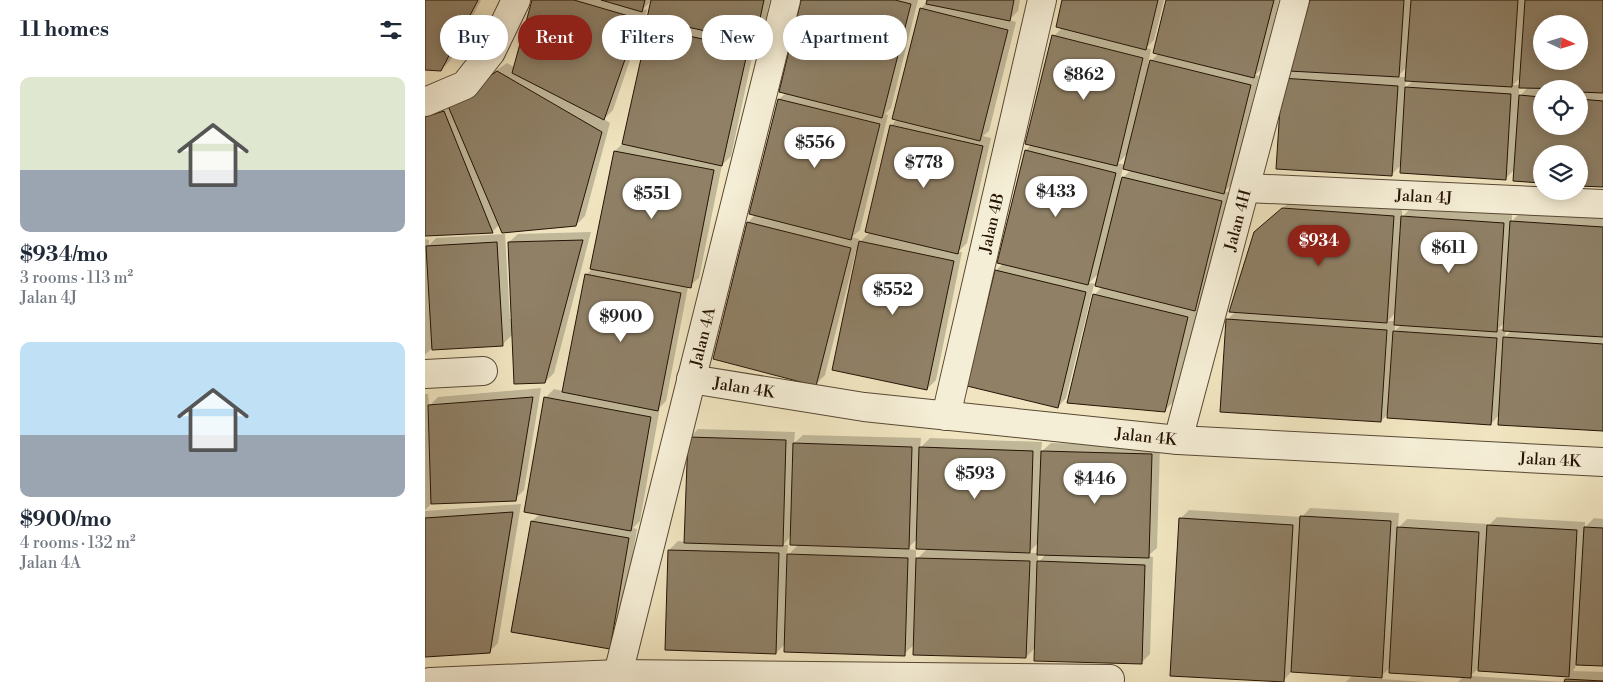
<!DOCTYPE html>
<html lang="en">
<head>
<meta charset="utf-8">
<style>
  body { margin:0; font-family:"Libre Bodoni",serif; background:#f2f2f3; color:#1f2937; height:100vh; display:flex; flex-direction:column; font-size:19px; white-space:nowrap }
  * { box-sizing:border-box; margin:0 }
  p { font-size:16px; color:#747a83 }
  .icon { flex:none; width:28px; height:28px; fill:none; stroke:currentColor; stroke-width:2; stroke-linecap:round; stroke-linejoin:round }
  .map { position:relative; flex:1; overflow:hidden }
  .panel { display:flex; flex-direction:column; background:#fff; width:425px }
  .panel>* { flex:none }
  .guide { position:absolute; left:15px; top:15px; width:475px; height:45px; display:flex; gap:10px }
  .needle { width:32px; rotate:94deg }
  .fabs { position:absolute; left:1108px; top:15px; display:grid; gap:10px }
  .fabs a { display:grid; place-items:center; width:55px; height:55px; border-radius:50%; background:#fff; box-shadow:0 2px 12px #0003; font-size:25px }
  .price { position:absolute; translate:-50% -42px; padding:0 11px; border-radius:18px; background:#fff; color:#222; font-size:16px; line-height:32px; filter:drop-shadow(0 1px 2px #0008) }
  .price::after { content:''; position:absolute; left:50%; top:30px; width:15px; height:11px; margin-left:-8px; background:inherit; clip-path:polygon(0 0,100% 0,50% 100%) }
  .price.active { background:#8f2418; color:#fff }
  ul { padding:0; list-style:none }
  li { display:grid; align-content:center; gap:10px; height:265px; padding:0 20px }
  li span { display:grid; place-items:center; height:155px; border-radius:10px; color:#555 }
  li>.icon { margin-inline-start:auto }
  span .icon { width:90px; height:90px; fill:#fffc; stroke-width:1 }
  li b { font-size:21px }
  h2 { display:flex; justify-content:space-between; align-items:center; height:60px; padding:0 20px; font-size:21px }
  .chip { padding:0 18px; border-radius:22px; background:#fff; box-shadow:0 2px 12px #0003; font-size:18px; line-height:45px }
  .chip.active { background:#8f2418; color:#fff }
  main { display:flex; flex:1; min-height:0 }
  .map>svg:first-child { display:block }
  .shadow { fill:#0003; fill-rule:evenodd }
  .building { fill:#8f8066; stroke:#251305; fill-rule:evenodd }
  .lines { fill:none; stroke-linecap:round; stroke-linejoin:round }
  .minor-casing { stroke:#584834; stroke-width:30 }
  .minor { stroke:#f5eed6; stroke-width:28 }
  .labels { text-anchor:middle; stroke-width:5; stroke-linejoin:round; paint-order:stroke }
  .street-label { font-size:16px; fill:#251305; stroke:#f5eed6 }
</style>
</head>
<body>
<main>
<section class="panel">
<h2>11 homes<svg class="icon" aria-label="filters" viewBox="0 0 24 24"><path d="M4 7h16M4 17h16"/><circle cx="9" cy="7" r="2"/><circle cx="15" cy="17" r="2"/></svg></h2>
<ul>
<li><span style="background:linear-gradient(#dfe7d0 60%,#9aa5b1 0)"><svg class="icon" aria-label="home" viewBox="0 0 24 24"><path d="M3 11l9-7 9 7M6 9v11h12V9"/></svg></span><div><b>$934/mo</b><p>3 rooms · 113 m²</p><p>Jalan 4J</p></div></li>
<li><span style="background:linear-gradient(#bfe0f5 60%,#9aa5b1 0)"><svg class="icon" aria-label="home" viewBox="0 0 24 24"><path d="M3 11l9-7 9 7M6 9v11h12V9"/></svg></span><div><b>$900/mo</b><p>4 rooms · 132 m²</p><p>Jalan 4A</p></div></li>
</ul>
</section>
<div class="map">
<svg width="1178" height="682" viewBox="0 0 1178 682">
  <rect width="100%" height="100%" fill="#f0e5c0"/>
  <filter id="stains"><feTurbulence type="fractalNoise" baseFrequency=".004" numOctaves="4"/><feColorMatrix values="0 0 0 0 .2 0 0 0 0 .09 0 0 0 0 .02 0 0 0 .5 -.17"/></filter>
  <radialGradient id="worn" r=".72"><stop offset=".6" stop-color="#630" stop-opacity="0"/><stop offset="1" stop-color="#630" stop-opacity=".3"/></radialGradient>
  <g class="shadow">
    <path d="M0,0H56L25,61L16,70L0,69Z"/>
    <path d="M108,0H227L218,9L222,10L188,110L179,119L185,123L160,216L151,225L75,224L67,232L0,234V110L33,97L82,63L89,67Z"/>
    <path d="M227,0H345L338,32L331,39L306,156L297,165L274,278L263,287L241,401L235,407L215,521L208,528L212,529L193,639L184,648L107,521L115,514L120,398L129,389L138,391L161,275L167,269L190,151L199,142L224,28L232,19Z"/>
    <path d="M378,0H493L466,108L460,114L463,115L435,230L427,237L434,239L433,244L445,232L466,126L472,119L496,9L503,0H595L593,11L584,20L591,22L564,131L558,136L566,138L542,243L533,252H537L511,380L502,389L431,251L400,375L391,384L289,358L323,222L331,214L326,213L354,99L361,93Z"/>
    <path d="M639,0H739L729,40L721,48L726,49L723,64L734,53L742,0H854L838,68L830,75L834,76L807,184L800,191L805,193L756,394L740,410L670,294L677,287L669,285L641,398L633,407L571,270L579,263L601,150L607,144L629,36L637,28ZM703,153L700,165L693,163ZM698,168L706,170L695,180ZM675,272L672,284L664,283Z"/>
    <path d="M887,0H1178V186L1154,184V154H1116V182L1089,180L1090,169L1080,179L976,165L966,175L858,79L867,70ZM1116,24H1154V61H1116ZM982,67V77H972ZM1096,77L1095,85H1088ZM981,80H989L980,88ZM1094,87H1103L1094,97ZM1116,89H1154V126H1116Z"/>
    <path d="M867,200L977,207V217L986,208L1087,214V221L1095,213L1178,218V430L1074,423V415L1066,424L964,413L956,421L802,320L811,311L839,224ZM971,312L970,321H963ZM1080,322L1079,329H1073ZM970,324H977L970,331ZM1081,330H1087L1080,337Z"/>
    <path d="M166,232L129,373L120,382L88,334L77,345L8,347L0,355V239L4,240V245L11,238L80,234L85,319H88L84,242L93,234Z"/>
    <path d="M116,388L99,490L90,499L6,504L0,510V394H3L4,406L13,397Z"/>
    <path d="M273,429L370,432L369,443L378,435L496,438L495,448L505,438L617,442L616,452L626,443L735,446L732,548L723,556L728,557L725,654L716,663L610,648L601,657L489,645L479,654L361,643L351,653L244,550L253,541L261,542L264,438ZM366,536L374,544L362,556L363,545H358ZM493,538L502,549L491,560V550L482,549ZM614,542L613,553H603ZM613,553L621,554L613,563Z"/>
    <path d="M96,504L73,643L64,652L0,656V511Z"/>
    <path d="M885,508L974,513L973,528L982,519L1062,524V527L1072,517L1160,522V527L1169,518L1178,519V665L1152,664L1148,671L1178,672V682H1033L1039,676L965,668L956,676L867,671L858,681L755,519L764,510L877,517ZM1055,667V670L1145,676L1141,682L1045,676Z"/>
    <path d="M926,677L1001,682H921Z"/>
  </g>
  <g class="building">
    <path d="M0,0H53L16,71L0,70Z"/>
    <path d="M107,0H149L214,19L179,120L87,73Z"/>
    <path d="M176,0H220L217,12Z"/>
    <path d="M226,0H339L330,42L222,18Z"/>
    <path d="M376,0H470L486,4L457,118L354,92Z"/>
    <path d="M502,0H589L585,21L501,4Z"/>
    <path d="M637,0H733L721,50L631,27Z"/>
    <path d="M741,0H849L829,78L728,53Z"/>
    <path d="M885,0H979L974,77L864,71Z"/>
    <path d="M986,0H1093L1087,87L980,81Z"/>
    <path d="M1100,0H1178V93L1154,92V89L1094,88ZM1116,24H1154V61H1116Z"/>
    <path d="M495,8L583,30L555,141L467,119Z"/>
    <path d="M223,27L323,49L297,166L197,144Z"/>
    <path d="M627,35L718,58L692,166L600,144Z"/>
    <path d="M725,60L826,85L799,194L698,169Z"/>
    <path d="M72,71L177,132L151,226L77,233L23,106Z"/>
    <path d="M857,78L973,86L967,176L851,169Z"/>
    <path d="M980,87L1086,94L1081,180L975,173Z"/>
    <path d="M1094,95L1116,97V126H1154V99L1178,101V187L1154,186V154H1116V183L1088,181Z"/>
    <path d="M353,99L455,124L426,240L324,214Z"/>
    <path d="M19,111L68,233L0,236V117Z"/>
    <path d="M465,125L558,146L533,254L440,232Z"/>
    <path d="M600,150L691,173L663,285L572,263Z"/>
    <path d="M189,151L289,170L266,288L165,269Z"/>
    <path d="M697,177L797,201L770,311L670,286Z"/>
    <path d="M857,208L969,216L962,323L804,312L829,232Z"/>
    <path d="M976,216L1079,223L1072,332L969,325Z"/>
    <path d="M1085,221L1178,227V337L1078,331Z"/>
    <path d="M322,222L426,248L391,386L288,359Z"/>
    <path d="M158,240L120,383L89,384L83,242Z"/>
    <path d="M434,241L529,261L502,390L407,370Z"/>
    <path d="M72,242L78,346L7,350L1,246Z"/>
    <path d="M570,270L661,292L633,408L542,386Z"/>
    <path d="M160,274L256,293L233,411L137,392Z"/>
    <path d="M668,294L763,317L740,412L642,403Z"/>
    <path d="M801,319L962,330L956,422L795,412Z"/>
    <path d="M968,331L1072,338L1066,425L962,418Z"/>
    <path d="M1078,337L1178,344V431L1073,425Z"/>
    <path d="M108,397L91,501L6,504L3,405Z"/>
    <path d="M119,397L226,417L206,531L99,512Z"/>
    <path d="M263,437L361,440L358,546L259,543Z"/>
    <path d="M368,443L487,447L484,549L365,545Z"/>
    <path d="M494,447L608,451L605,553L491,549Z"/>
    <path d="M616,451L727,454L724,558L612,555Z"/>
    <path d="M88,512L65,653L0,657V518Z"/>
    <path d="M875,516L966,521L957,678L866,672Z"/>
    <path d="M754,518L868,525L859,682L745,676Z"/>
    <path d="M106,521L204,538L185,649L86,632Z"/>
    <path d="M1062,525L1152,530L1144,677L1053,671Z"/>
    <path d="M972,527L1054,532L1046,678L964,673Z"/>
    <path d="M1159,527L1178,528V666L1151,665Z"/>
    <path d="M243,550L354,553L351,654L240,650Z"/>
    <path d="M362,554L483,558L480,656L359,652Z"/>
    <path d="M491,558L605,561L601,658L488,655Z"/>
    <path d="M612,561L720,565L717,664L609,661Z"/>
    <path d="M1140,679L1178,681V682H1139Z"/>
  </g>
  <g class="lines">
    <defs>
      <g id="minor">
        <path d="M0,102L40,85L66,52L91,0"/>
        <path d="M821,188L1178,204"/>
        <path d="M0,374L58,371"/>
        <path d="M266,379L439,407L753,440L1178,462"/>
        <path d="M521,416L617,0"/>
        <path d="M753,440L870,0"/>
        <path d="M193,674L361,0"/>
        <path d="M5,682L193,674L685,679"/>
      </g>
    </defs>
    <use href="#minor" class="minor-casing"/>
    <use href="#minor" class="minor"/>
  </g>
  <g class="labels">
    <g class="street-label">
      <text transform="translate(999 196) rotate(3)" y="6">Jalan 4J</text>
      <text transform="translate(812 220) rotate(-75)" y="6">Jalan 4H</text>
      <text transform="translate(566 223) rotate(-77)" y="6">Jalan 4B</text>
      <text transform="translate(277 337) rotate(-76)" y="6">Jalan 4A</text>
      <text transform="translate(319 387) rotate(9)" y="6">Jalan 4K</text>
      <text transform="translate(721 436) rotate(6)" y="6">Jalan 4K</text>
      <text transform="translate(1125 459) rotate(3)" y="6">Jalan 4K</text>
    </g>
  </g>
  <rect width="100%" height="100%" filter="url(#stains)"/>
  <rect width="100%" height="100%" fill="url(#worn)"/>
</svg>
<div class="fabs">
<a><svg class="needle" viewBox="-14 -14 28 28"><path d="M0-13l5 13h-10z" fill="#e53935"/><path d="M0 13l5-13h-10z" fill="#747a83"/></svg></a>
<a><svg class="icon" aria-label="locate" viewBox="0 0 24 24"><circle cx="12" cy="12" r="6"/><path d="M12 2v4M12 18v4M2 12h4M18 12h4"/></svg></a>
<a><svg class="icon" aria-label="layers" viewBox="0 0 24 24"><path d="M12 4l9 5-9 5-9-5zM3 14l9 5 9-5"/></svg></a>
</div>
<b class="price" style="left:659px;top:101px">$862</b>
<b class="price" style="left:390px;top:169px">$556</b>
<b class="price" style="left:499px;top:189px">$778</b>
<b class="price" style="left:631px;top:218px">$433</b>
<b class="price" style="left:227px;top:220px">$551</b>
<b class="price active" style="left:894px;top:267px">$934</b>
<b class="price" style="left:1024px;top:274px">$611</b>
<b class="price" style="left:468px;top:316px">$552</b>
<b class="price" style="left:196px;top:343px">$900</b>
<b class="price" style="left:550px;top:500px">$593</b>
<b class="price" style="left:670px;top:505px">$446</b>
<div class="guide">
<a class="chip">Buy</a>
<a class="chip active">Rent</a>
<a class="chip">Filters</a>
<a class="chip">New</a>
<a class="chip">Apartment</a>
</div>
</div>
</main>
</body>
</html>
